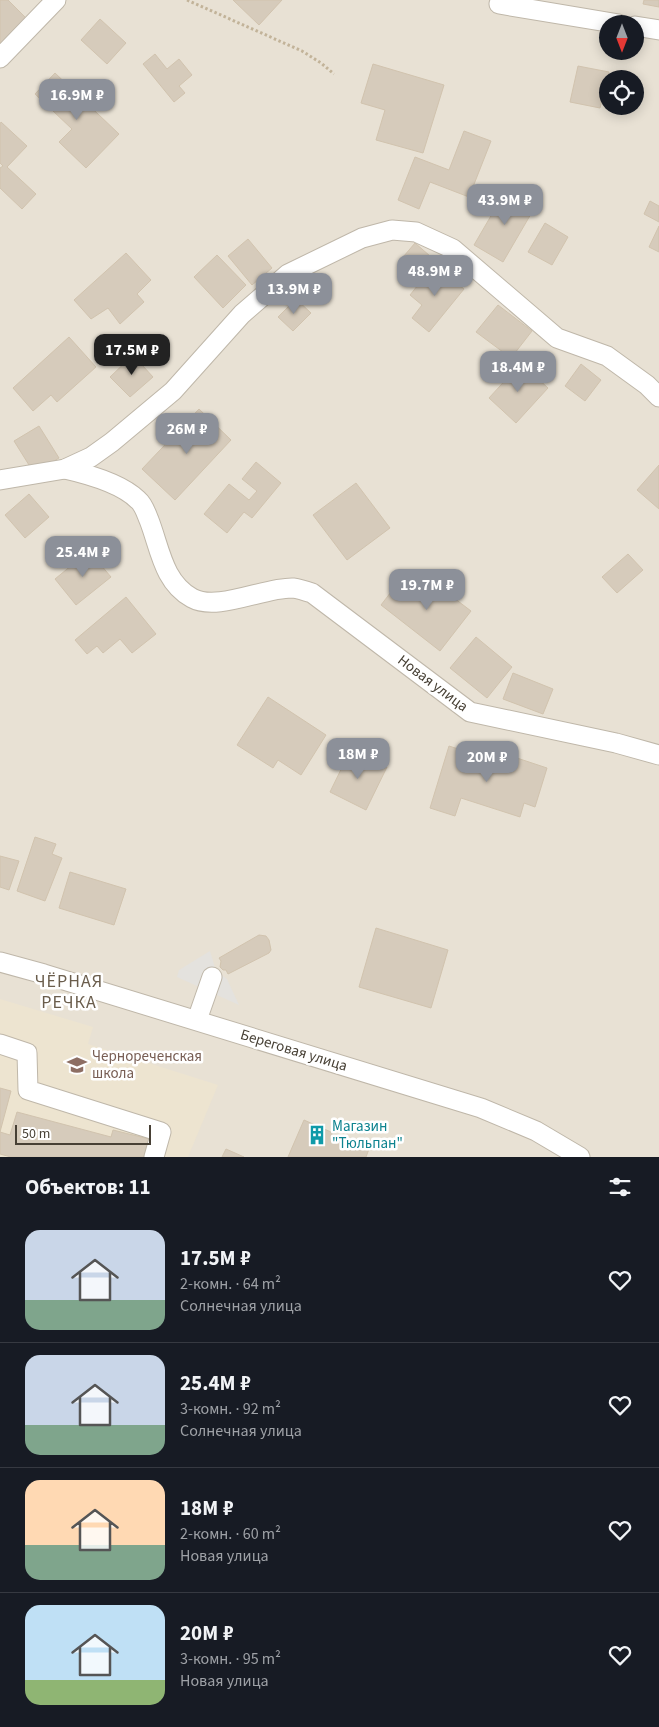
<!DOCTYPE html>
<html lang="ru">
<head>
<meta charset="utf-8">
<style>
  body { margin:0; font-family:"Source Sans 3",sans-serif; background:#242831; color:#f1f3f6; height:100vh; display:flex; flex-direction:column; font-size:19px; white-space:nowrap }
  * { box-sizing:border-box; margin:0 }
  p { font-size:16px; color:#9ea1a6 }
  .icon { flex:none; width:28px; height:28px; fill:none; stroke:currentColor; stroke-width:2; stroke-linecap:round; stroke-linejoin:round }
  .map { position:relative; height:1157px; overflow:hidden }
  .side { display:flex; flex-direction:column; background:#171b24; flex:1 }
  .side>* { flex:none }
  .needle { width:32px; rotate:180deg }
  .buttons { position:absolute; left:599px; top:15px; display:grid; gap:10px }
  .buttons a { display:grid; place-items:center; width:45px; height:45px; border-radius:50%; background:#171b24; box-shadow:0 2px 12px #0003; font-size:25px }
  .scale { position:absolute; left:15px; bottom:12px; width:136px; box-sizing:border-box; padding-left:5px; border:2px solid #474035; border-top:0; font-size:14px; line-height:18px; white-space:nowrap; color:#474035; -webkit-text-stroke:4px #fff; paint-order:stroke }
  .price { position:absolute; translate:-50% -42px; padding:0 11px; border-radius:10px; background:#8c9099; color:#fff; font-size:16px; line-height:32px; filter:drop-shadow(0 1px 2px #0008) }
  .price::after { content:''; position:absolute; left:50%; top:30px; width:15px; height:11px; margin-left:-8px; background:inherit; clip-path:polygon(0 0,100% 0,50% 100%) }
  .price.current { background:#222; color:#fff }
  ul { padding:0; list-style:none }
  li { display:flex; align-items:center; gap:15px; height:125px; padding:0 25px }
  li+li { border-top:1px solid #363941 }
  li span { display:grid; place-items:center; flex:none; width:140px; height:100px; border-radius:15px; color:#555 }
  li>.icon { margin-inline-start:auto }
  span .icon { width:60px; height:60px; fill:#fffc; stroke-width:1 }
  li b { font-size:21px }
  h2 { display:flex; justify-content:space-between; align-items:center; height:60px; padding:0 25px; font-size:21px }
  .map>svg:first-child { display:block }
  .residential { fill:#e8e1d4; fill-rule:evenodd }
  .education { fill:#ede4d0 }
  .parking { fill:#e4e2de }
  .building { fill:#d6cbbb; stroke:#d1c3ae }
  .lines { fill:none; stroke-linecap:round; stroke-linejoin:round }
  .minor-casing { stroke:#bfb7a9; stroke-width:21 }
  .path { stroke:#c2b399; stroke-width:3; stroke-dasharray:2.5 2.5; stroke-linecap:butt }
  .minor { stroke:#fff; stroke-width:19 }
  .labels { text-anchor:middle; stroke-width:5; stroke-linejoin:round; paint-order:stroke }
  .street-label { font-size:15px; fill:#474035; stroke:#fff }
  .education-label { font-size:15px; fill:#785e54; stroke:#fff; text-anchor:start }
  .culture-label { font-size:15px; fill:#0d838f; stroke:#fff; text-anchor:start }
  .quarter-label { font-size:18px; letter-spacing:1px; fill:#6a5d4c; stroke:#fff }
</style>
</head>
<body>
<div class="map">
<svg width="659" height="1157" viewBox="0 0 659 1157">
  <rect width="100%" height="100%" fill="#f4efe6"/>
  <path class="residential" d="M0,0H659V1157H0ZM608,24H635V51H608ZM608,79H635V106H608Z"/>
  <path class="education" d="M0,999L93,1027L88,1044L218,1085L188,1157H0Z"/>
  <path class="parking" d="M210,951L216,971L227,979L239,1005L177,977L179,970Z"/>
  <g class="building">
    <path d="M0,0H8L29,21L0,49Z"/>
    <path d="M233,0H282L259,25Z"/>
    <path d="M644,0H659V7L643,4Z"/>
    <path d="M100,19L126,43L107,64L81,40Z"/>
    <path d="M155,54L167,69L179,59L192,75L179,86L185,93L174,102L143,64Z"/>
    <path d="M373,64L444,85L423,153L376,140L385,110L361,103Z"/>
    <path d="M578,66L609,72L600,108L570,102Z"/>
    <path d="M55,73L119,134L86,168L59,142L72,129L35,94Z"/>
    <path d="M1,122L27,146L7,167L36,194L22,209L0,188V168L3,166L0,163V124Z"/>
    <path d="M464,131L491,141L469,197L430,182L419,209L398,200L415,157L449,170Z"/>
    <path d="M506,190L535,207L503,262L474,245Z"/>
    <path d="M650,201L659,206V222L644,214Z"/>
    <path d="M545,223L568,237L552,265L528,252Z"/>
    <path d="M659,226V252L649,247Z"/>
    <path d="M248,239L272,268L252,285L228,256Z"/>
    <path d="M415,243L437,262L420,282L398,263Z"/>
    <path d="M126,253L151,280L137,294L144,302L120,324L108,308L91,319L74,300Z"/>
    <path d="M217,255L246,285L223,308L194,277Z"/>
    <path d="M434,265L464,289L429,332L412,318L422,305L410,295Z"/>
    <path d="M296,299L311,313L293,331L278,317Z"/>
    <path d="M498,305L532,331L511,358L476,332Z"/>
    <path d="M69,337L96,367L57,402L51,395L33,411L13,388Z"/>
    <path d="M133,355L153,377L130,397L110,377Z"/>
    <path d="M521,363L548,388L516,423L489,398Z"/>
    <path d="M581,364L601,380L585,401L565,386Z"/>
    <path d="M199,409L231,440L175,500L142,469Z"/>
    <path d="M39,426L59,458L34,473L14,441Z"/>
    <path d="M256,462L281,483L252,518L244,512L227,533L204,514L229,484L249,500L257,491L242,479Z"/>
    <path d="M659,465V509L637,490Z"/>
    <path d="M356,483L390,528L347,560L313,515Z"/>
    <path d="M29,494L49,517L25,538L5,515Z"/>
    <path d="M89,551L111,577L76,605L55,579Z"/>
    <path d="M628,554L643,570L617,593L602,577Z"/>
    <path d="M404,575L422,589L429,579L471,611L440,651L381,605Z"/>
    <path d="M126,597L156,634L132,653L120,639L103,653L97,646L87,654L75,640Z"/>
    <path d="M476,637L512,667L487,698L450,668Z"/>
    <path d="M513,673L553,689L543,714L503,699Z"/>
    <path d="M268,697L326,735L301,775L278,760L273,768L237,745Z"/>
    <path d="M449,746L514,767L517,758L547,768L535,807L524,803L520,817L461,798L455,816L430,808Z"/>
    <path d="M351,749L387,767L366,810L330,792Z"/>
    <path d="M35,837L56,844L52,854L62,858L45,901L17,891Z"/>
    <path d="M0,856L19,861L9,890L0,887Z"/>
    <path d="M70,872L126,889L114,925L59,908Z"/>
    <path d="M376,928L448,950L431,1008L359,987Z"/>
    <path d="M259,935L266,936L269,940L271,950L269,953L228,974L226,970H223L220,967L221,961L219,958Z"/>
    <path d="M0,1088L11,1091L0,1132Z"/>
    <path d="M17,1112L111,1137L113,1130L149,1139L144,1157H11L0,1154V1132L10,1135Z"/>
    <path d="M304,1120L369,1149L366,1157H288Z"/>
    <path d="M226,1149L244,1157H222Z"/>
  </g>
  <g class="lines">
    <defs>
      <g id="minor">
        <path d="M499,4L619,24"/>
        <path d="M635,26L659,30"/>
        <path d="M0,58L56,0"/>
        <path d="M65,469C87,474 121,483 138,500C144,505 146,513 149,520C160,548 163,582 192,598C217,612 265,587 293,588C300,589 306,591 312,593L470,712L616,743L659,755"/>
        <path d="M0,480L65,469L91,457L112,442L173,391L242,314L288,274L362,238L392,230L416,232L453,249L557,338L607,356L647,385L659,397"/>
        <path d="M0,962L44,974L481,1108L536,1131L580,1157"/>
        <path d="M197,1020L212,977"/>
        <path d="M0,1044L27,1053L28,1090L161,1132L154,1157"/>
      </g>
    </defs>
    <use href="#minor" class="minor-casing"/>
    <path class="path" d="M187,0L302,51L321,63L334,74"/>
    <use href="#minor" class="minor"/>
  </g>
  <defs>
    <symbol id="school-bare" viewBox="-9 -9 18 18"><path d="M0-5L7-2L0 1L-7-2ZM-4 1L0 2.5L4 1V4Q0 6-4 4Z" fill="#8d6e63" stroke="#fff" stroke-width="2.5" paint-order="stroke"/></symbol>
    <symbol id="building-bare" viewBox="-9 -9 18 18"><path d="M-4-6H4V6H1V3H-1V6H-4ZM-2.5-4.3h1.7v1.8h-1.7ZM.8-4.3h1.7v1.8H.8ZM-2.5-1h1.7V.8h-1.7ZM.8-1h1.7V.8H.8Z" fill="#0f9aa8" stroke="#fff" stroke-width="2.5" paint-order="stroke"/></symbol>
  </defs>
  <g fill-rule="evenodd">
    <use href="#school-bare" x="63" y="1051" width="28" height="28"/>
    <use href="#building-bare" x="303" y="1121" width="28" height="28"/>
  </g>
  <g class="labels">
    <g class="street-label">
      <text transform="translate(433 683) rotate(37)" y="5">Новая улица</text>
      <text transform="translate(294 1050) rotate(17)" y="5">Береговая улица</text>
    </g>
    <g class="education-label">
      <text x="92" y="1061">Чернореченская<tspan x="92" dy="17">школа</tspan></text>
    </g>
    <g class="culture-label">
      <text x="332" y="1131">Магазин<tspan x="332" dy="17">"Тюльпан"</tspan></text>
    </g>
    <g class="quarter-label">
      <text x="69" y="987">ЧЁРНАЯ<tspan x="69" dy="21">РЕЧКА</tspan></text>
    </g>
  </g>
</svg>
<div class="buttons">
<a><svg class="needle" viewBox="-14 -14 28 28"><path d="M0-13l5 13h-10z" fill="#e53935"/><path d="M0 13l5-13h-10z" fill="#9ea1a6"/></svg></a>
<a><svg class="icon" aria-label="locate" viewBox="0 0 24 24"><circle cx="12" cy="12" r="6"/><path d="M12 2v4M12 18v4M2 12h4M18 12h4"/></svg></a>
</div>
<div class="scale">50 m</div>
<b class="price" style="left:77px;top:121px">16.9M ₽</b>
<b class="price" style="left:505px;top:226px">43.9M ₽</b>
<b class="price" style="left:435px;top:297px">48.9M ₽</b>
<b class="price" style="left:294px;top:315px">13.9M ₽</b>
<b class="price current" style="left:132px;top:376px">17.5M ₽</b>
<b class="price" style="left:518px;top:393px">18.4M ₽</b>
<b class="price" style="left:187px;top:455px">26M ₽</b>
<b class="price" style="left:83px;top:578px">25.4M ₽</b>
<b class="price" style="left:427px;top:611px">19.7M ₽</b>
<b class="price" style="left:358px;top:780px">18M ₽</b>
<b class="price" style="left:487px;top:783px">20M ₽</b>
</div>
<section class="side">
<h2>Объектов: 11<svg class="icon" aria-label="filters" viewBox="0 0 24 24"><path d="M4 7h16M4 17h16"/><circle cx="9" cy="7" r="2"/><circle cx="15" cy="17" r="2"/></svg></h2>
<ul>
<li><span style="background:linear-gradient(#c9d6e8 70%,#7fa58c 0)"><svg class="icon" aria-label="home" viewBox="0 0 24 24"><path d="M3 11l9-7 9 7M6 9v11h12V9"/></svg></span><div><b>17.5M ₽</b><p>2-комн. · 64 m²</p><p>Солнечная улица</p></div><svg class="icon" aria-label="heart" viewBox="0 0 24 24"><path d="M12 20l-8-8c-3-5 5-10 8-4 3-6 11-1 8 4z"/></svg></li>
<li><span style="background:linear-gradient(#c9d6e8 70%,#7fa58c 0)"><svg class="icon" aria-label="home" viewBox="0 0 24 24"><path d="M3 11l9-7 9 7M6 9v11h12V9"/></svg></span><div><b>25.4M ₽</b><p>3-комн. · 92 m²</p><p>Солнечная улица</p></div><svg class="icon" aria-label="heart" viewBox="0 0 24 24"><path d="M12 20l-8-8c-3-5 5-10 8-4 3-6 11-1 8 4z"/></svg></li>
<li><span style="background:linear-gradient(#ffd9b3 65%,#7fa58c 0)"><svg class="icon" aria-label="home" viewBox="0 0 24 24"><path d="M3 11l9-7 9 7M6 9v11h12V9"/></svg></span><div><b>18M ₽</b><p>2-комн. · 60 m²</p><p>Новая улица</p></div><svg class="icon" aria-label="heart" viewBox="0 0 24 24"><path d="M12 20l-8-8c-3-5 5-10 8-4 3-6 11-1 8 4z"/></svg></li>
<li><span style="background:linear-gradient(#bfe0f5 75%,#8fb573 0)"><svg class="icon" aria-label="home" viewBox="0 0 24 24"><path d="M3 11l9-7 9 7M6 9v11h12V9"/></svg></span><div><b>20M ₽</b><p>3-комн. · 95 m²</p><p>Новая улица</p></div><svg class="icon" aria-label="heart" viewBox="0 0 24 24"><path d="M12 20l-8-8c-3-5 5-10 8-4 3-6 11-1 8 4z"/></svg></li>
</ul>
</section>
</body>
</html>
